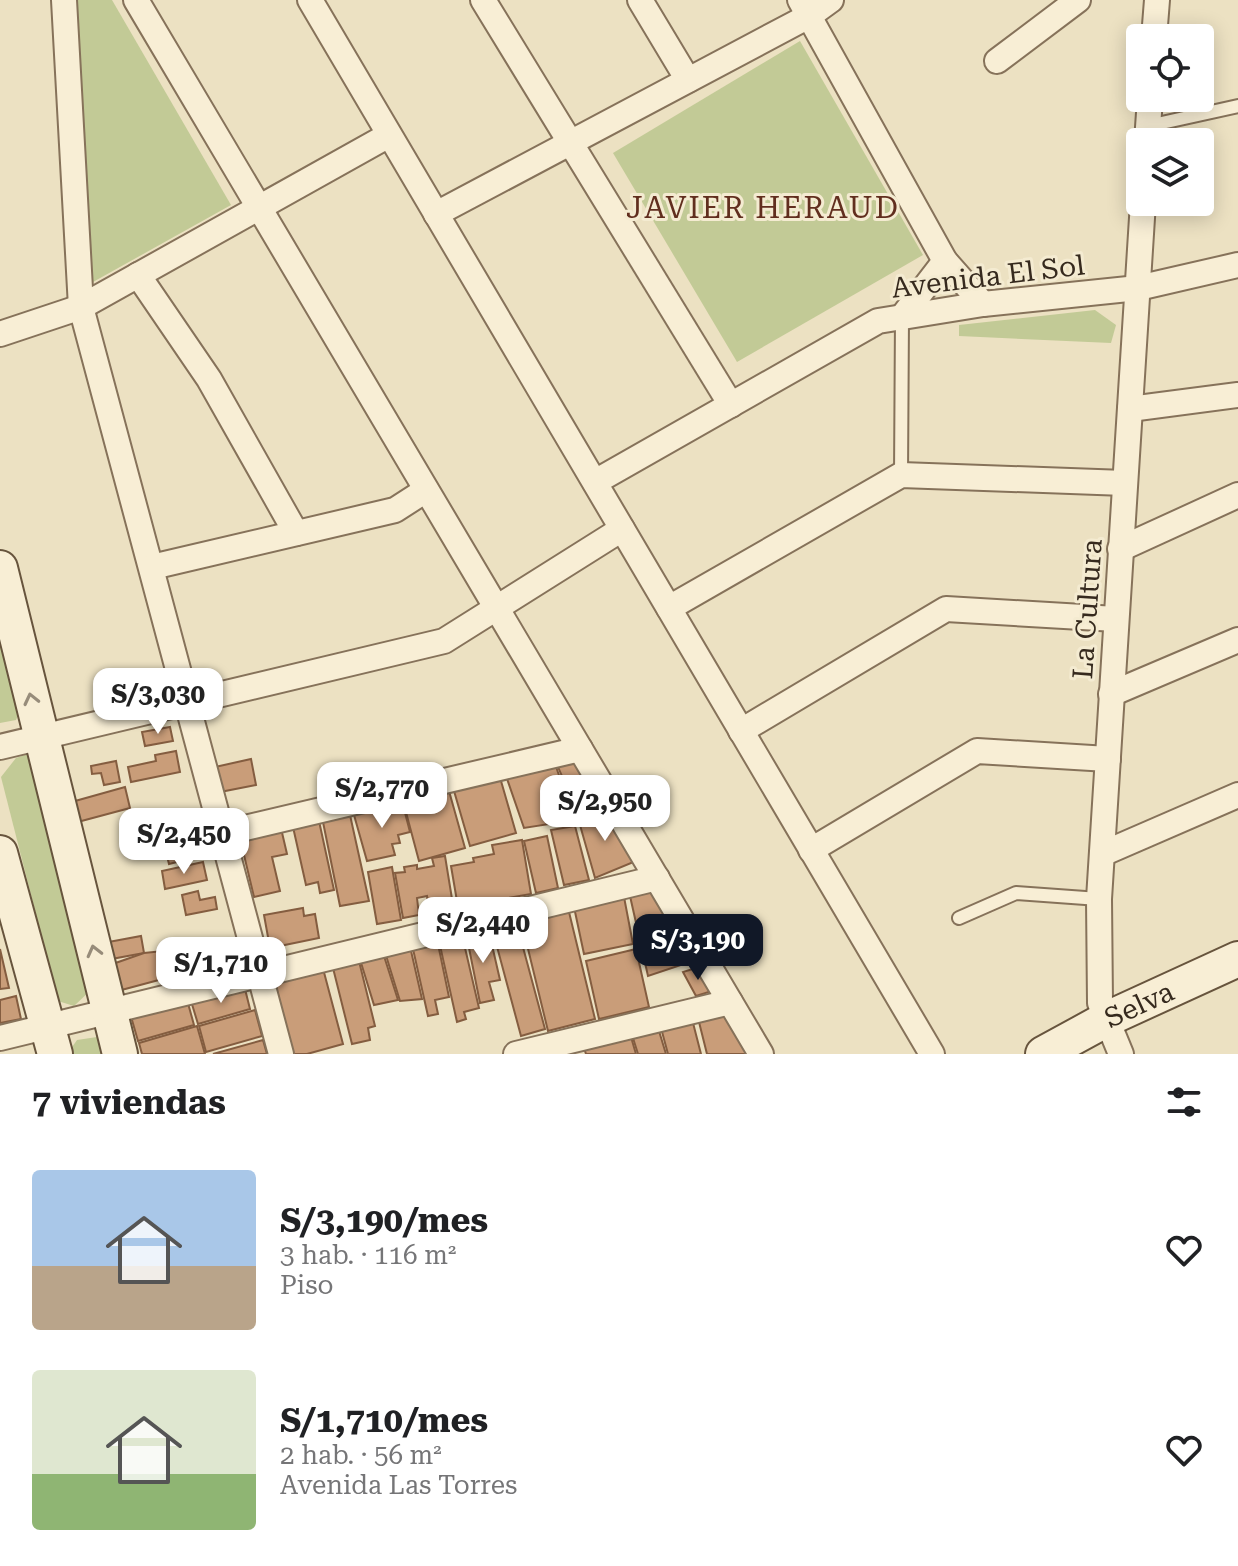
<!DOCTYPE html>
<html lang="es">
<head>
<meta charset="utf-8">
<style>
  body { margin:0; font-family:"Roboto Serif",serif; background:#f6f6f6; color:#202124; height:100vh; display:flex; flex-direction:column; font-size:30px; white-space:nowrap }
  * { box-sizing:border-box; margin:0 }
  p { font-size:26px; color:#757577 }
  .icon { flex:none; width:44px; height:44px; fill:none; stroke:currentColor; stroke-width:2; stroke-linecap:round; stroke-linejoin:round }
  .map { position:relative; height:1054px; overflow:hidden }
  .details { display:flex; flex-direction:column; background:#fff; flex:1 }
  .details>* { flex:none }
  .controls { position:absolute; left:1126px; top:24px; display:grid; gap:16px }
  .controls a { display:grid; place-items:center; width:88px; height:88px; border-radius:8px; background:#fff; box-shadow:0 4px 20px #0003; font-size:40px }
  .price { position:absolute; translate:-50% -68px; padding:0 18px; border-radius:16px; background:#fff; color:#222; font-size:26px; line-height:52px; filter:drop-shadow(0 2px 4px #0008) }
  .price::after { content:''; position:absolute; left:50%; top:48px; width:24px; height:18px; margin-left:-12px; background:inherit; clip-path:polygon(0 0,100% 0,50% 100%) }
  .price.on { background:#111827; color:#fff }
  ul { padding:0; list-style:none }
  li { display:flex; align-items:center; gap:24px; height:200px; padding:0 32px }
  li span { display:grid; place-items:center; flex:none; width:224px; height:160px; border-radius:8px; color:#555 }
  li>.icon { margin-inline-start:auto }
  span .icon { width:96px; height:96px; fill:#fffc; stroke-width:1 }
  li b { font-size:34px }
  h2 { display:flex; justify-content:space-between; align-items:center; height:96px; padding:0 32px; font-size:34px }
  .map>svg:first-child { display:block }
  .green { fill:#c2ca96 }
  .building { fill:#c99d79; stroke:#845d40; stroke-width:2 }
  .lines { fill:none; stroke-linecap:round; stroke-linejoin:round }
  .lane-casing { stroke:#86725a; stroke-width:16 }
  .street-casing { stroke:#86725a; stroke-width:28 }
  .secondary-casing { stroke:#67543d; stroke-width:38 }
  .lane { stroke:#f8eed5; stroke-width:12 }
  .street { stroke:#f8eed5; stroke-width:24 }
  .secondary { stroke:#f8eed5; stroke-width:34 }
  .oneway { stroke:#978c7a }
  .labels { text-anchor:middle; stroke-width:6; stroke-linejoin:round; paint-order:stroke }
  .street-label { font-size:28px; fill:#362a1e; stroke:#f4ebd1 }
  .neighbourhood-label { font-size:30px; letter-spacing:2px; fill:#612e1e; stroke:#f4ebd1 }
</style>
</head>
<body>
<div class="map">
<svg width="1238" height="1054" viewBox="0 0 1238 1054">
  <rect width="100%" height="100%" fill="#ece1c2"/>
  <g class="green">
    <path d="M73,0H112L231,205L93,282Z"/>
    <path d="M800,41L923,255L737,362L613,153Z"/>
    <path d="M1095,310L1116,325L1111,343L959,336V325Z"/>
    <path d="M0,629L20,711L16,720L0,723Z"/>
    <path d="M28,754L44,766L92,989L74,1006L58,1001L1,777L16,758Z"/>
    <path d="M97,1037L105,1039L109,1054H71L70,1050L77,1040Z"/>
  </g>
  <g class="building">
    <path d="M170,727L173,741L145,746L142,732Z"/>
    <path d="M176,751L180,772L131,782L128,767L156,761L155,755Z"/>
    <path d="M572,758L600,804L578,814L558,767Z"/>
    <path d="M251,759L256,785L220,792L215,767Z"/>
    <path d="M116,761L120,782L104,785L101,773L92,774L91,766Z"/>
    <path d="M555,764L575,820L524,828L505,773Z"/>
    <path d="M499,774L516,833L470,846L452,784Z"/>
    <path d="M125,787L130,808L74,823L68,803Z"/>
    <path d="M449,791L465,848L419,861L403,801Z"/>
    <path d="M395,796L398,805H403L410,832L398,835L400,843L392,844L395,855L367,861L354,815L384,807Z"/>
    <path d="M610,809L636,861L595,878L578,818Z"/>
    <path d="M350,815L369,901L340,906L323,822Z"/>
    <path d="M319,821L334,890L320,893L318,882L306,885L293,827Z"/>
    <path d="M280,824L287,854L272,857L280,891L254,897L239,834Z"/>
    <path d="M575,826L589,880L564,885L551,830Z"/>
    <path d="M200,835L205,855L169,864L165,848H175L173,841Z"/>
    <path d="M547,836L558,888L536,893L524,841Z"/>
    <path d="M522,840L531,894L458,907L451,866L474,862L473,858L494,854L492,845Z"/>
    <path d="M445,856L453,905L429,909L427,896L417,898L419,915L403,918L395,873L405,872L404,867L417,865V869L434,866L432,858Z"/>
    <path d="M203,862L207,880L165,889L162,871Z"/>
    <path d="M392,867L401,920L377,924L368,872Z"/>
    <path d="M656,886L696,960L648,976L630,896Z"/>
    <path d="M198,891L200,900L215,897L217,909L186,915L182,895Z"/>
    <path d="M624,897L633,944L584,954L574,907Z"/>
    <path d="M303,908L304,916L315,914L319,938L270,948L264,915Z"/>
    <path d="M569,912L595,1019L548,1031L521,920L546,913L547,917Z"/>
    <path d="M502,925L503,929L517,925L545,1029L521,1036L492,928Z"/>
    <path d="M489,932L500,980L489,982L494,1000L480,1003L467,938Z"/>
    <path d="M462,935L479,1008L464,1012L466,1019L457,1022L439,941Z"/>
    <path d="M141,936L144,953L106,960L103,943Z"/>
    <path d="M409,942L422,999L400,1001L384,949Z"/>
    <path d="M438,944L449,997L435,1000L438,1014L428,1016L413,949Z"/>
    <path d="M0,949L9,988L0,989Z"/>
    <path d="M636,949L649,1007L599,1019L586,961Z"/>
    <path d="M163,951L170,977L114,992L107,966L144,953Z"/>
    <path d="M163,951L179,953L184,974L170,977Z"/>
    <path d="M358,953L384,956L398,1000L374,1005Z"/>
    <path d="M358,957L375,1026L368,1028L370,1040L352,1044L332,964Z"/>
    <path d="M321,961L343,1044L307,1054H293L274,979Z"/>
    <path d="M699,967L712,991L696,996L683,972Z"/>
    <path d="M244,985L250,1009L198,1024L191,1001Z"/>
    <path d="M16,996L21,1019L0,1023V1000Z"/>
    <path d="M186,996L194,1025L138,1041L130,1013Z"/>
    <path d="M255,1010L262,1036L206,1052L199,1026Z"/>
    <path d="M726,1011L729,1024L734,1023L750,1054H707L698,1018Z"/>
    <path d="M692,1019L701,1054H668L661,1028Z"/>
    <path d="M197,1026L205,1054H142L139,1043Z"/>
    <path d="M659,1031L666,1054H638L633,1038Z"/>
    <path d="M631,1037L636,1054H586L583,1045Z"/>
    <path d="M263,1040L267,1054H213Z"/>
  </g>
  <g class="lines">
    <defs>
      <g id="lane">
        <path d="M1148,126L1238,106"/>
        <path d="M901,475L902,317"/>
        <path d="M959,918L1016,893L1099,899"/>
      </g>
      <g id="street">
        <path d="M64,0L81,307L281,1054"/>
        <path d="M136,0L761,1054"/>
        <path d="M310,0L932,1054"/>
        <path d="M483,0L731,405"/>
        <path d="M640,0L688,80"/>
        <path d="M800,0L945,261L983,304"/>
        <path d="M1154,38L1157,0"/>
        <path d="M997,61L1078,0"/>
        <path d="M1147,142L1150,98"/>
        <path d="M436,214L809,16L831,0"/>
        <path d="M138,275L209,379L296,533"/>
        <path d="M902,317L945,261"/>
        <path d="M0,334L81,307L389,135"/>
        <path d="M1130,409L1238,395"/>
        <path d="M595,482L878,321L983,304L1138,288L1238,265"/>
        <path d="M1120,549L1238,495"/>
        <path d="M152,567L395,510L426,490"/>
        <path d="M669,608L901,475L1125,483"/>
        <path d="M1111,694L1238,640"/>
        <path d="M741,731L946,609L1116,619"/>
        <path d="M0,747L444,641L622,529"/>
        <path d="M224,833L580,749"/>
        <path d="M811,850L977,751L1108,759"/>
        <path d="M1102,854L1238,795"/>
        <path d="M0,1038L657,878"/>
        <path d="M516,1054L730,1002"/>
        <path d="M1121,1054L1100,1003L1099,899L1143,202"/>
      </g>
      <g id="secondary">
        <path d="M0,568L120,1054"/>
        <path d="M0,853L55,1054"/>
        <path id="s1" d="M1043,1054L1107,1019L1238,959"/>
      </g>
    </defs>
    <use href="#lane" class="lane-casing"/>
    <use href="#street" class="street-casing"/>
    <use href="#secondary" class="secondary-casing"/>
    <use href="#lane" class="lane"/>
    <use href="#street" class="street"/>
    <use href="#secondary" class="secondary"/>
  </g>
  <defs><path id="oneway-chevron" d="M-2-3.5L2.5 0L-2 3.5" fill="none" stroke-width="1.6" stroke-linecap="round" stroke-linejoin="round" transform="scale(2)"/></defs>
  <g class="oneway">
    <use href="#oneway-chevron" transform="translate(31 699) rotate(-103)"/>
    <use href="#oneway-chevron" transform="translate(94 951) rotate(-104)"/>
  </g>
  <g class="labels">
    <g class="street-label">
      <text transform="translate(988 276) rotate(-7)" y="10">Avenida El Sol</text>
      <text transform="translate(1087 609) rotate(-86)" y="10">La Cultura</text>
      <text dy="10" stroke="none"><textPath href="#s1" startOffset="108">Selva</textPath></text>
    </g>
    <g class="neighbourhood-label">
      <text x="763" y="218">JAVIER HERAUD</text>
    </g>
  </g>
</svg>
<div class="controls">
<a><svg class="icon" aria-label="locate" viewBox="0 0 24 24"><circle cx="12" cy="12" r="6"/><path d="M12 2v4M12 18v4M2 12h4M18 12h4"/></svg></a>
<a><svg class="icon" aria-label="layers" viewBox="0 0 24 24"><path d="M12 4l9 5-9 5-9-5zM3 14l9 5 9-5"/></svg></a>
</div>
<b class="price" style="left:158px;top:736px">S/3,030</b>
<b class="price" style="left:382px;top:830px">S/2,770</b>
<b class="price" style="left:605px;top:843px">S/2,950</b>
<b class="price" style="left:184px;top:876px">S/2,450</b>
<b class="price" style="left:483px;top:965px">S/2,440</b>
<b class="price on" style="left:698px;top:982px">S/3,190</b>
<b class="price" style="left:221px;top:1005px">S/1,710</b>
</div>
<section class="details">
<h2>7 viviendas<svg class="icon" aria-label="filters" viewBox="0 0 24 24"><path d="M4 7h16M4 17h16"/><circle cx="9" cy="7" r="2"/><circle cx="15" cy="17" r="2"/></svg></h2>
<ul>
<li><span style="background:linear-gradient(#a9c7e8 60%,#b9a48a 0)"><svg class="icon" aria-label="home" viewBox="0 0 24 24"><path d="M3 11l9-7 9 7M6 9v11h12V9"/></svg></span><div><b>S/3,190/mes</b><p>3 hab. · 116 m²</p><p>Piso</p></div><svg class="icon" aria-label="heart" viewBox="0 0 24 24"><path d="M12 20l-8-8c-3-5 5-10 8-4 3-6 11-1 8 4z"/></svg></li>
<li><span style="background:linear-gradient(#dfe7d0 65%,#8fb573 0)"><svg class="icon" aria-label="home" viewBox="0 0 24 24"><path d="M3 11l9-7 9 7M6 9v11h12V9"/></svg></span><div><b>S/1,710/mes</b><p>2 hab. · 56 m²</p><p>Avenida Las Torres</p></div><svg class="icon" aria-label="heart" viewBox="0 0 24 24"><path d="M12 20l-8-8c-3-5 5-10 8-4 3-6 11-1 8 4z"/></svg></li>
</ul>
</section>
</body>
</html>
